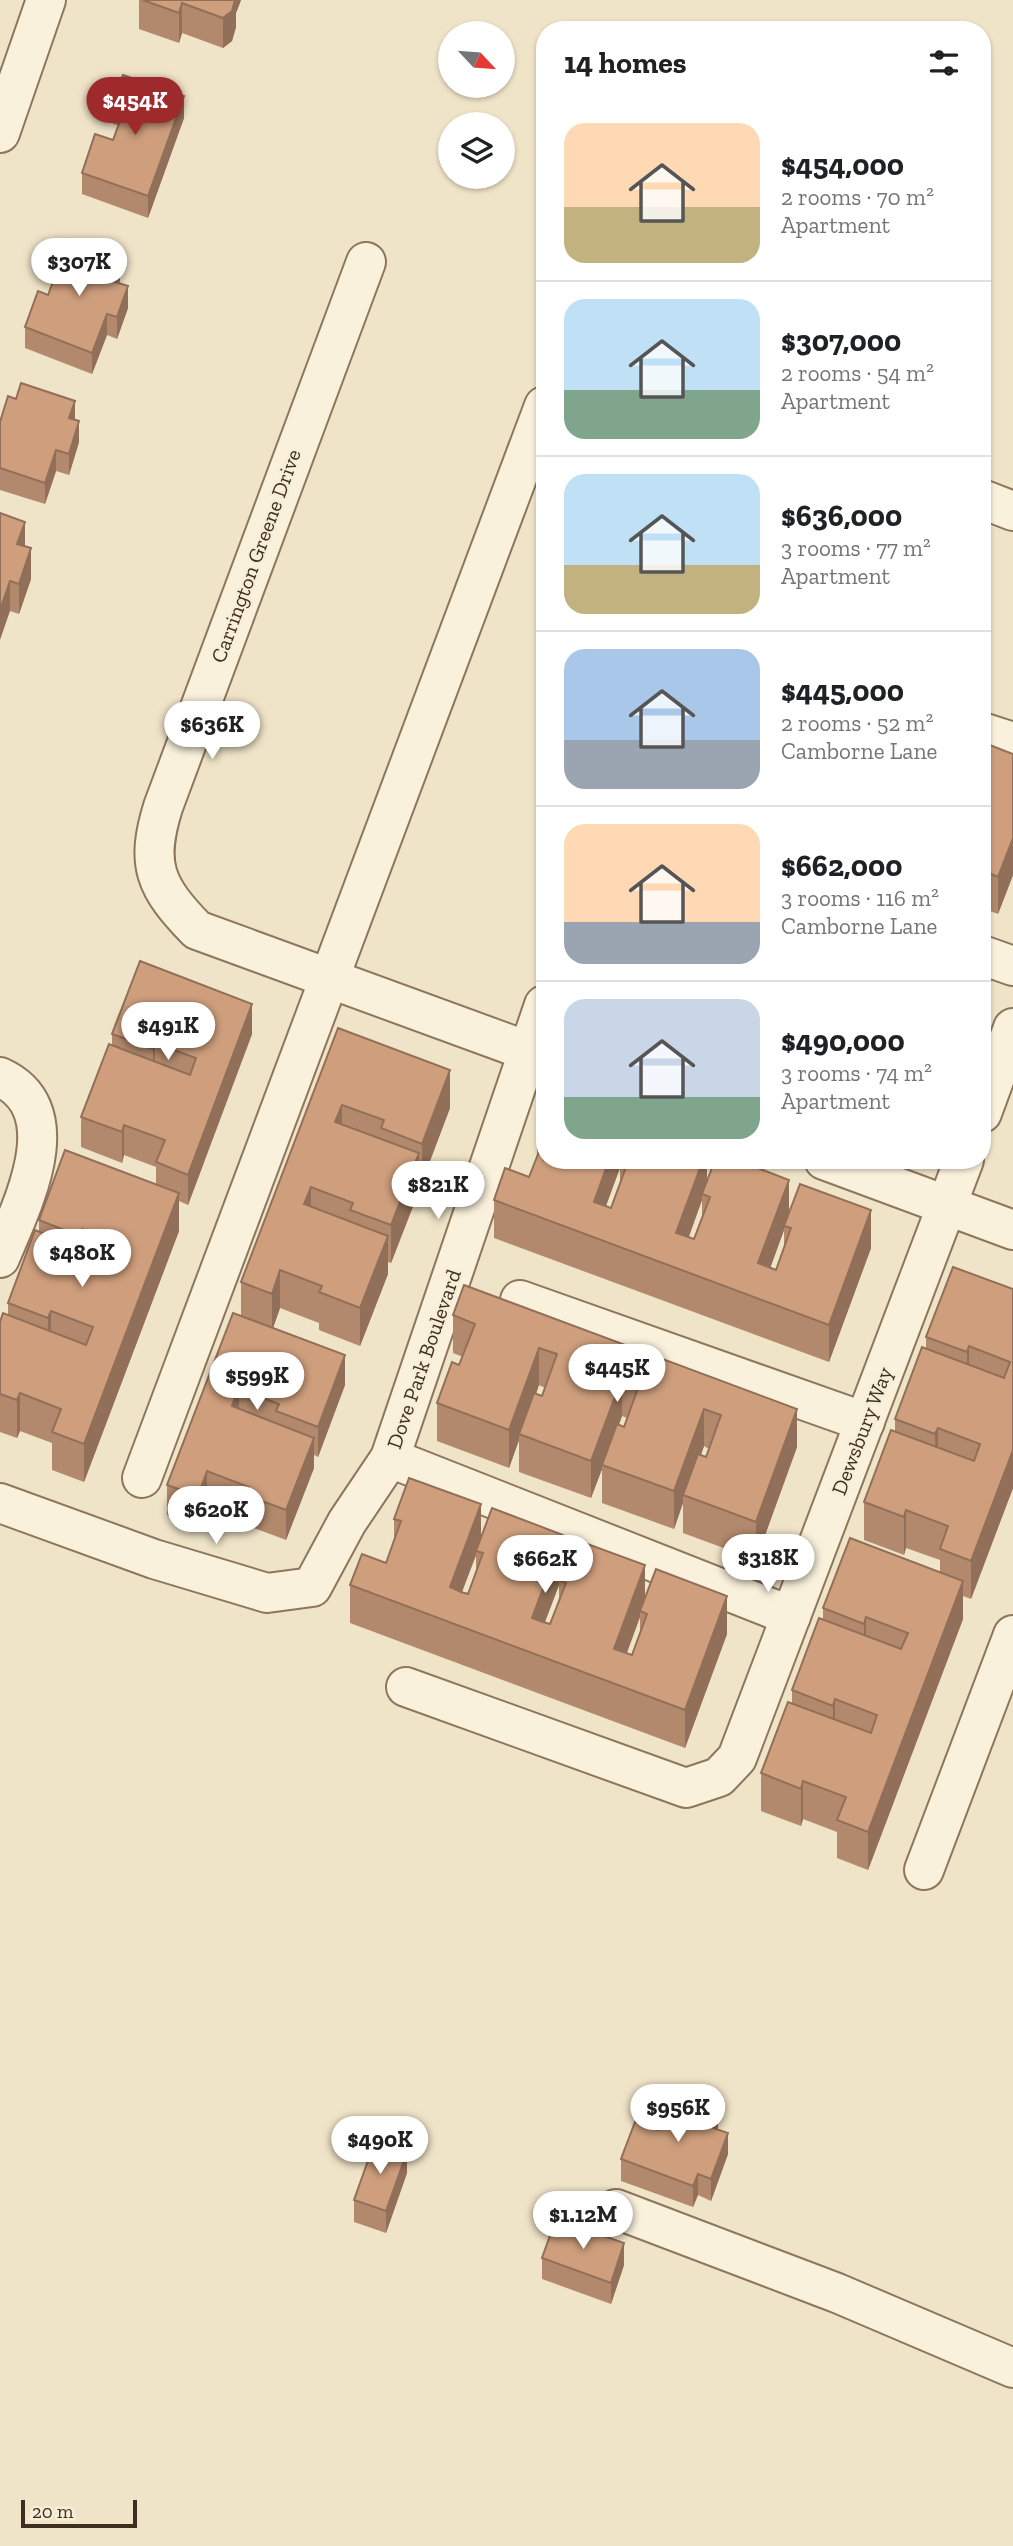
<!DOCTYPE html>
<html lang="en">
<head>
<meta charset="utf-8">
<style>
  body { margin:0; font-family:"Zilla Slab",serif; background:#f2f2f2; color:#202124; height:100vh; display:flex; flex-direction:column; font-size:26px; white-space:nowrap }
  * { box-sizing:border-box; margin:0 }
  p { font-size:23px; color:#757577 }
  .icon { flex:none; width:38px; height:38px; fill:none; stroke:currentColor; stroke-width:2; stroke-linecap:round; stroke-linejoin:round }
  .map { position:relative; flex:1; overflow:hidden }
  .sheet { position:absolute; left:536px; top:21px; width:455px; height:1148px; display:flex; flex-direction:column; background:#fff; border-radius:28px; box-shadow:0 2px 5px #0004 }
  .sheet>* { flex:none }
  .needle { width:46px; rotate:116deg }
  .controls { position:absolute; left:438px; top:21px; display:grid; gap:14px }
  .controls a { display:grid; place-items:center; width:77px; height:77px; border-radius:50%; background:#fff; box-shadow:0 2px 5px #0004; font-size:35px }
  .scale { position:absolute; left:21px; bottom:18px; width:116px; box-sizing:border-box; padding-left:7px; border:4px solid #3d2e20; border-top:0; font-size:19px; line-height:24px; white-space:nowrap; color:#3d2e20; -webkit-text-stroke:5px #f7eed8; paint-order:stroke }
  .price { position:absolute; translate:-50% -60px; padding:0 16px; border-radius:24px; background:#fff; color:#222; font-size:23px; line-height:46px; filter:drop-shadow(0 2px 4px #0008) }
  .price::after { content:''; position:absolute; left:50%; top:42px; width:21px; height:16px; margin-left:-10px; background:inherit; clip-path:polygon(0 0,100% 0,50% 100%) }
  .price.selected { background:#9e2a2b; color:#fff }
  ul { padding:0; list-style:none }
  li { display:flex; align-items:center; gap:21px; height:175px; padding:0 28px }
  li+li { border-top:2px solid #e0e0e0 }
  li span { display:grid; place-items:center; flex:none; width:196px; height:140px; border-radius:21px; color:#555 }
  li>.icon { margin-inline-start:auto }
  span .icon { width:84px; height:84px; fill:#fffc; stroke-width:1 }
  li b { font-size:30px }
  h2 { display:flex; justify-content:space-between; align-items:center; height:84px; padding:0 28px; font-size:30px }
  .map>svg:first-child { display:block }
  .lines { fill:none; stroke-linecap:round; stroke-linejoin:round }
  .minor-casing { stroke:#8d765c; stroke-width:42 }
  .minor { stroke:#faf1dc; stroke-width:38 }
  .wall { fill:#b2896c; fill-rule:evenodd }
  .shaded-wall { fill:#916f58 }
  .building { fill:#cf9f7d; stroke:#916f58; stroke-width:2 }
  .labels { text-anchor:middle; stroke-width:5; stroke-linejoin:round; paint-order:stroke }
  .street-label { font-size:21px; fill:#3d2e20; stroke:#f7eed8 }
</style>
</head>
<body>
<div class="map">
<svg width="1013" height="2546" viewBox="0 0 1013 2546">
  <rect width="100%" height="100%" fill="#f0e4c8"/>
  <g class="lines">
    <defs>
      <g id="minor">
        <path d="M0,133L46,0"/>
        <path d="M366,262L163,807C145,865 155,887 197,930L544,1057"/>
        <path d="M982,499L1013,511"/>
        <path d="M982,732L1013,742"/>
        <path d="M982,955L1013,966"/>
        <path d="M0,1077C72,1110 21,1207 0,1258"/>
        <path d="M982,1113L1013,1028"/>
        <path d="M824,1160L1013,1230"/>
        <path d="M520,1300L865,1422"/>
        <path d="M390,1458L791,1616"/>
        <path d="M142,1478L544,406"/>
        <path d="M0,1503L154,1559L267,1593L312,1587L347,1522L390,1458L544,1005"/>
        <path d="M406,1687L686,1788L719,1777L737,1758L964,1160"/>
        <path d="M924,1870L1013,1635"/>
        <path d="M616,2209L837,2293L1013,2368"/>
      </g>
    </defs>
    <use href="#minor" class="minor-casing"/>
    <use href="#minor" class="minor"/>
  </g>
  <g class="wall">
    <path d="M139,0H241L236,13V27L232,41L223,48L182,33L179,43L139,29Z"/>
    <path d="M113,102L184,118L148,218L82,194V173L113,140L118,125L113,124Z"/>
    <path d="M120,280L119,283L128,308L117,339L107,335L92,374L25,348V327L48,295Z"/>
    <path d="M75,420L79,442L69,475L56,471L45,504L0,490V422Z"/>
    <path d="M0,513L25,546L31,579L19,614L10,611Z"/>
    <path d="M982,742L1013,754V875L998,914L982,908Z"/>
    <path d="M338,1028L450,1108L422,1182L419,1180V1191L391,1263L388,1262V1274L360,1346L319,1330V1323L280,1308L273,1328L345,1385L318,1457L314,1455V1468L286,1540L246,1525V1516L207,1502L198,1527L167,1515V1485L241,1316V1282Z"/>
    <path d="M112,1034H252L188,1205L179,1201V1231L84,1482L52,1470V1443L20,1431L17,1438L0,1432V1322L8,1315V1303L39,1232V1220L156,1185V1167L124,1155L122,1163L81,1147V1117L112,1046Z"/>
    <path d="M544,1115V1160H707V1182L789,1214L871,1248L829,1362L494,1238V1200L529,1177L537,1157V1133ZM620,1167V1184L611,1208L606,1206ZM702,1200V1217L694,1239L689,1237ZM784,1230V1246L776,1270L770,1268Z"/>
    <path d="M464,1285L797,1447L756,1560L683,1533V1503L674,1529L602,1503V1469L591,1498L519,1472V1440L509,1468L437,1441V1403L459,1365L463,1357L453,1353V1315ZM539,1385L545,1388L542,1396L536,1394ZM622,1416L627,1418L624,1427L619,1425ZM704,1446L709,1449L706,1457L701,1455Z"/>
    <path d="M1013,1289V1488L971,1599L963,1596V1619L868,1870L837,1858V1832L803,1819L801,1826L761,1811V1773L792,1703V1690L823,1620V1608L940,1572V1560L906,1548L904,1555L864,1540V1502L895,1432V1419L926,1348V1337Z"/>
    <path d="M394,1519L481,1538L645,1597L727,1634L685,1748L350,1623V1585L386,1563L394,1541ZM476,1555V1572L468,1594L462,1592ZM559,1585V1602L550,1624L545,1622ZM640,1617V1632L632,1655L627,1653Z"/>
    <path d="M658,2130H718L728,2154L711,2201L698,2195L693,2207L621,2181V2159Z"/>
    <path d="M407,2173L386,2233L354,2222V2200Z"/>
    <path d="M542,2258L624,2265L611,2304L542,2279Z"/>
  </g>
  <g class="shaded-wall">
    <path d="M233,0H241L236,13V27L232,41L223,48V18Z"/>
    <path d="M182,3V33L179,43V13Z"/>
    <path d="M184,96V118L148,218V196Z"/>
    <path d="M120,259V280L112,302V281Z"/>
    <path d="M128,286V308L117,339V317Z"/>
    <path d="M107,314V335L92,374V353Z"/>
    <path d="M75,401V422L69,418Z"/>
    <path d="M79,421V442L69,475V454Z"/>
    <path d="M56,450V471L45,504V483Z"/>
    <path d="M25,522V552L17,544Z"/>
    <path d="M31,548V579L19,614V584Z"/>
    <path d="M10,581V611L0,640V610Z"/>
    <path d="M1013,838V875L998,914V877Z"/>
    <path d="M252,1004V1034L188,1205V1175Z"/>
    <path d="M155,1043V1073L153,1080V1049Z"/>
    <path d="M450,1070V1108L422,1182V1144Z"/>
    <path d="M342,1105V1142L335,1122Z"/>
    <path d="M124,1125V1155L122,1163V1132Z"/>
    <path d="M419,1153V1191L391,1263V1225Z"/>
    <path d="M609,1160H623L594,1238V1202Z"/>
    <path d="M703,1160H707V1187L702,1194V1200L677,1268L676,1233Z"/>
    <path d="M789,1180V1218L784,1226V1230L759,1299L758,1263Z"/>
    <path d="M311,1187V1225L304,1204Z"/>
    <path d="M179,1193V1231L84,1482V1444Z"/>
    <path d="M871,1210V1248L829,1362V1325Z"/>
    <path d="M82,1229V1267L79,1274V1236Z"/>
    <path d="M388,1236V1274L360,1346V1308Z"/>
    <path d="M280,1270V1308L272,1331V1294Z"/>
    <path d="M51,1311V1349L48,1356V1318Z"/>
    <path d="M969,1346V1384L967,1390V1352Z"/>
    <path d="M539,1348V1385L521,1435L519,1434V1440L509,1468V1430Z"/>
    <path d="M345,1355V1385L318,1457V1427Z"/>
    <path d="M622,1378V1416L603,1465H602V1469L591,1498V1461Z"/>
    <path d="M239,1389V1420L232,1406Z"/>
    <path d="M20,1393V1431L17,1438V1400Z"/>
    <path d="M704,1409V1446L686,1496L683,1495V1503L674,1529V1491Z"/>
    <path d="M797,1409V1447L756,1560V1522Z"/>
    <path d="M938,1428V1465L935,1472V1434Z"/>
    <path d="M314,1438V1468L286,1540V1510Z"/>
    <path d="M1013,1450V1488L971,1599V1561Z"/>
    <path d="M207,1471V1502L198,1527V1496Z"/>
    <path d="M481,1504V1542L476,1551V1555L450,1623V1587Z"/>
    <path d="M906,1510V1548L904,1555V1517Z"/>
    <path d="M563,1535V1573L559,1580V1585L533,1653L532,1618Z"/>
    <path d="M645,1565V1603L640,1611V1617L615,1684L614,1649Z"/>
    <path d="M963,1581V1619L868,1870V1832Z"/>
    <path d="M727,1596V1634L685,1748V1710Z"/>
    <path d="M866,1617V1655L864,1662V1624Z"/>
    <path d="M835,1699V1736L833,1743V1706Z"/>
    <path d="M803,1781V1819L801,1826V1789Z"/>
    <path d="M718,2115V2136L713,2128Z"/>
    <path d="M728,2133V2154L711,2201V2179Z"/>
    <path d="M407,2152V2173L386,2233V2211Z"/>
    <path d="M698,2174V2195L693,2207V2186Z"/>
    <path d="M624,2243V2265L611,2304V2283Z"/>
  </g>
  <g class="building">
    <path d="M143,0H235L232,11L223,18L182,3L179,13Z"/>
    <path d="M123,75L184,96L148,196L82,173L95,134L113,140L125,107L113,102Z"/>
    <path d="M69,239L120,259L112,281L128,286L117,317L107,314L92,353L25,327L38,291L48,295Z"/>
    <path d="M21,383L75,401L69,418L79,421L69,454L56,450L45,483L0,468V422L8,396L16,399Z"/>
    <path d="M0,513L25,522L17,544L31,548L19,584L10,581L0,610Z"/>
    <path d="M982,742L1013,754V838L998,877L982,870Z"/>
    <path d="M140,961L252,1004L188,1175L156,1162L165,1140L124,1125L122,1132L81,1117L109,1044L190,1075L196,1058L155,1043L153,1049L112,1034Z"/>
    <path d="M338,1028L450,1070L422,1144L381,1128L384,1120L342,1105L335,1122L419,1153L391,1225L350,1210L353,1203L311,1187L304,1204L388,1236L360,1308L319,1292L322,1286L280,1270L272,1294L241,1282Z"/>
    <path d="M544,1115V1136L537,1133Z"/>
    <path d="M544,1139V1160H609L594,1202L611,1208L626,1167L620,1165L622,1160H703L676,1233L694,1239L710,1197L702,1194L715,1160H737L789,1180L758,1263L776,1270L791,1228L784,1226L800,1184L871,1210L829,1325L494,1200L505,1168L529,1177Z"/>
    <path d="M65,1150L179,1193L84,1444L52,1432L61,1409L20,1393L17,1400L0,1394V1322L3,1313L86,1345L93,1327L51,1311L48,1318L8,1303L35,1230L117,1262L123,1245L82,1229L79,1236L39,1220Z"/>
    <path d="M953,1267L1013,1289V1450L971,1561L940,1549L948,1526L906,1510L904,1517L864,1502L891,1430L974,1461L980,1444L938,1428L935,1434L895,1419L922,1347L1004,1378L1010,1362L969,1346L967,1352L926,1337Z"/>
    <path d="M464,1285L797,1409L756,1522L683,1495L698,1454L706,1457L721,1415L704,1409L674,1491L602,1465L617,1424L624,1427L639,1385L622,1378L591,1461L519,1434L534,1393L542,1396L557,1354L539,1348L509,1430L437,1403L452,1362L459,1365L475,1324L453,1315Z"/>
    <path d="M233,1313L345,1355L318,1427L276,1411L279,1404L239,1389L236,1395L232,1406L314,1438L286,1510L246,1495L249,1487L207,1471L198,1496L167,1485Z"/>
    <path d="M409,1478L481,1504L450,1587L461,1592L468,1594L483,1553L476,1551L492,1508L563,1535L532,1618L543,1622L550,1624L566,1583L559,1580L574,1539L645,1565L614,1649L632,1655L647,1614L640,1611L656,1569L727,1596L685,1710L350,1585L362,1554L386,1563L401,1521L394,1519Z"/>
    <path d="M850,1538L963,1581L868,1832L837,1820L846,1797L803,1781L801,1789L761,1773L788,1702L871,1733L877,1715L835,1699L833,1706L792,1690L819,1618L901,1649L908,1633L866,1617L864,1624L823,1608Z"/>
    <path d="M670,2098L718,2115L713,2128L728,2133L711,2179L698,2174L693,2186L621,2159L635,2122L658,2130Z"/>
    <path d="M375,2141L407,2152L386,2211L354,2200Z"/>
    <path d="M556,2219L624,2243L611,2283L542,2258Z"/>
  </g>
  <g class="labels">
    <g class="street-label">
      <text transform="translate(256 556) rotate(-70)" y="7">Carrington Greene Drive</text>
      <text transform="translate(424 1359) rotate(-71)" y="7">Dove Park Boulevard</text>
      <text transform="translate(862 1431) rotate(-69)" y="7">Dewsbury Way</text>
    </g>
  </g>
</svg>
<div class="controls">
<a><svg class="needle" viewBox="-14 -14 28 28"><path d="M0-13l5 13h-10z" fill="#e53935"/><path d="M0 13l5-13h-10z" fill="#757577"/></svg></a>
<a><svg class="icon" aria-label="layers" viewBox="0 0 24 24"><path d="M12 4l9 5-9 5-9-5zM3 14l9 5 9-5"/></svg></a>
</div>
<div class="scale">20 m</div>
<b class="price selected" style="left:135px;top:137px">$454K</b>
<b class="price" style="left:79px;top:298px">$307K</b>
<b class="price" style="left:212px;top:761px">$636K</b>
<b class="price" style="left:168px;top:1062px">$491K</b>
<b class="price" style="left:438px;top:1221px">$821K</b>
<b class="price" style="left:82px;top:1289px">$480K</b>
<b class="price" style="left:617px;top:1404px">$445K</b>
<b class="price" style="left:257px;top:1412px">$599K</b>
<b class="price" style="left:216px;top:1546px">$620K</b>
<b class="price" style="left:768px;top:1594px">$318K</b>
<b class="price" style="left:545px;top:1595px">$662K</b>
<b class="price" style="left:678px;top:2144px">$956K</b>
<b class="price" style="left:380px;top:2176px">$490K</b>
<b class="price" style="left:583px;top:2251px">$1.12M</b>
<section class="sheet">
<h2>14 homes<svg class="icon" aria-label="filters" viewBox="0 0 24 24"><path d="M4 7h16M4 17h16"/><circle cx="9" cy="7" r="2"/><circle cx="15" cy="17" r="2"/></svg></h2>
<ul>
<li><span style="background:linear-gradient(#ffd9b3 60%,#c2b280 0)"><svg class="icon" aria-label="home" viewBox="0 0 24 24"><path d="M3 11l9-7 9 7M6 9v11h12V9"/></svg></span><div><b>$454,000</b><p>2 rooms · 70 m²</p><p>Apartment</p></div></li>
<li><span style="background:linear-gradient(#bfe0f5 65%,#7fa58c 0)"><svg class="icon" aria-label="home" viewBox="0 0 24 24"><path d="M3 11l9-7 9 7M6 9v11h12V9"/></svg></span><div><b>$307,000</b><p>2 rooms · 54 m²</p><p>Apartment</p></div></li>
<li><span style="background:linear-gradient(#bfe0f5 65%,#c2b280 0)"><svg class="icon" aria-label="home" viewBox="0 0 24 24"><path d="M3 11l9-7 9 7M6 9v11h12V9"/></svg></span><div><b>$636,000</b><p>3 rooms · 77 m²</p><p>Apartment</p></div></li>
<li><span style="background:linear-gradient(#a9c7e8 65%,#9aa5b1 0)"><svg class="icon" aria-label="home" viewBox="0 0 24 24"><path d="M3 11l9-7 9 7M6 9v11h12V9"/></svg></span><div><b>$445,000</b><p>2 rooms · 52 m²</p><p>Camborne Lane</p></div></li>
<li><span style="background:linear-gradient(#ffd9b3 70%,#9aa5b1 0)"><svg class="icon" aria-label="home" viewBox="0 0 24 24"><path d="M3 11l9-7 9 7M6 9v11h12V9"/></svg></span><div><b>$662,000</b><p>3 rooms · 116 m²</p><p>Camborne Lane</p></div></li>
<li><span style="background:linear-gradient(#c9d6e8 70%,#7fa58c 0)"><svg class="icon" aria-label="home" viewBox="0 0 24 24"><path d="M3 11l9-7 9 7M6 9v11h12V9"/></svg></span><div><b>$490,000</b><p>3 rooms · 74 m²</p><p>Apartment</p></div></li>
</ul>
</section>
</div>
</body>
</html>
